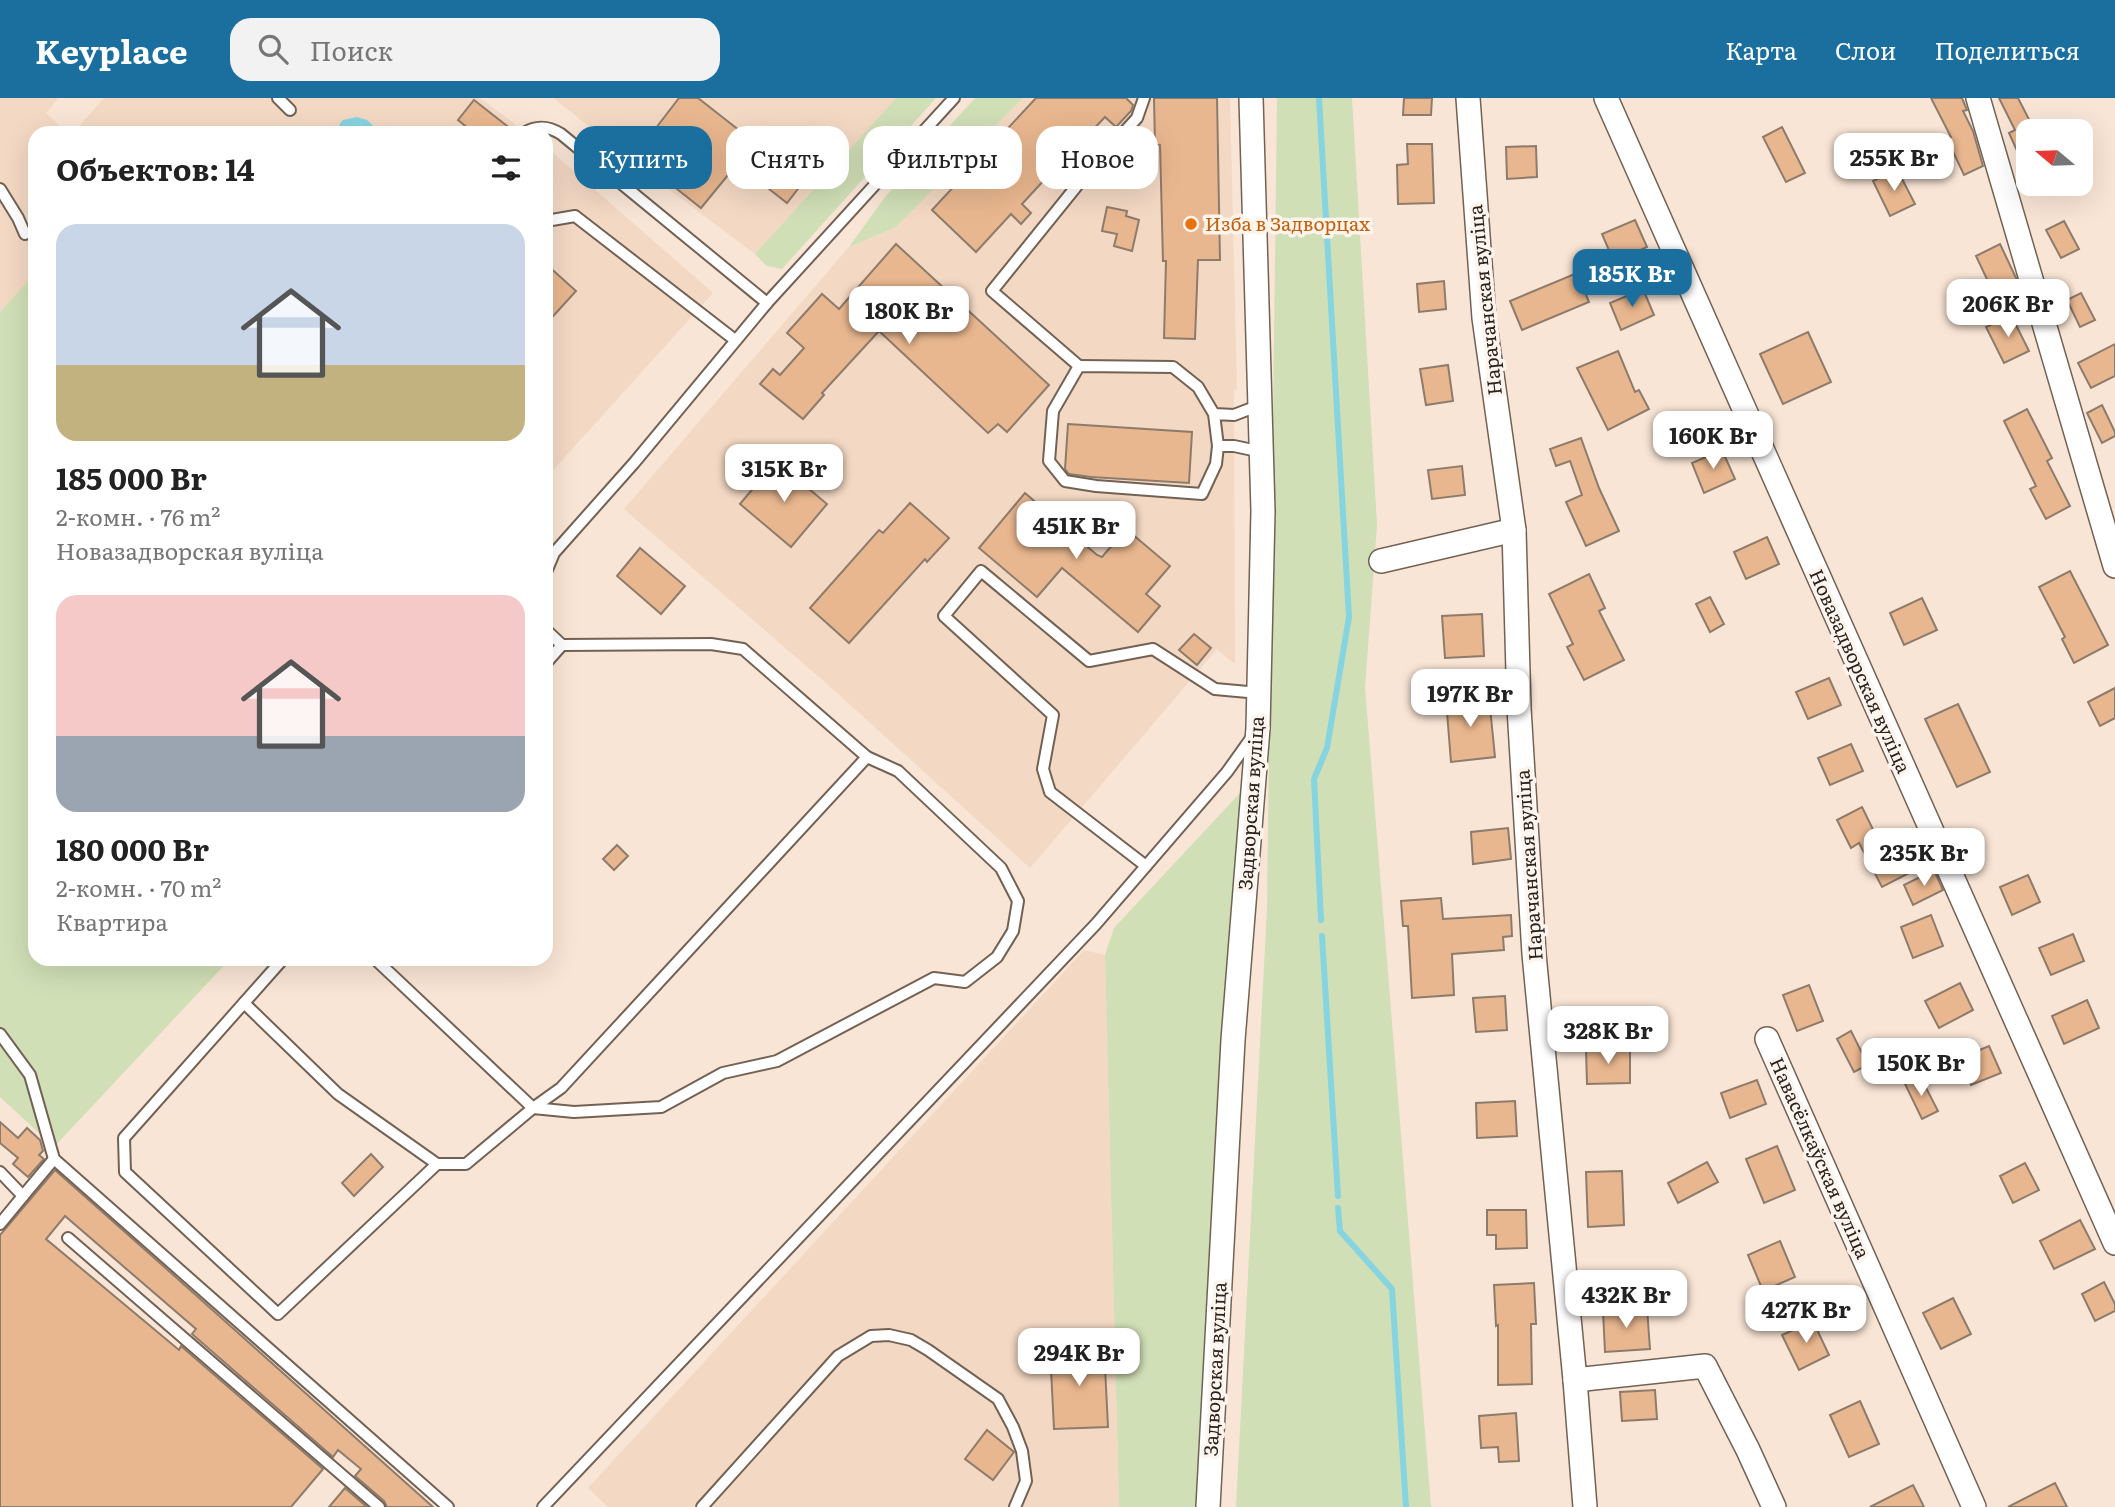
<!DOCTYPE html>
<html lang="ru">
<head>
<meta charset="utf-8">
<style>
  body { margin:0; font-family:Literata,serif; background:#f2f2f2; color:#222; height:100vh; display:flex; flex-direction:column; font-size:26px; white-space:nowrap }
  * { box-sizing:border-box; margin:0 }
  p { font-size:23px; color:#767676 }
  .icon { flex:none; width:38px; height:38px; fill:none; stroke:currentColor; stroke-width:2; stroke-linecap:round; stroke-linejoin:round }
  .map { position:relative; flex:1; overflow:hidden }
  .side { position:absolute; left:28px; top:28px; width:525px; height:840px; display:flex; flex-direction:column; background:#fff; border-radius:21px; box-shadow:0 7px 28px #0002 }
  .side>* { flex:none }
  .guide { position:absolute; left:574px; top:28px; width:665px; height:63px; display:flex; gap:14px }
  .needle { width:46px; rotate:289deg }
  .controls { position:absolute; left:2016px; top:21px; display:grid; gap:14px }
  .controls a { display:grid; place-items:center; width:77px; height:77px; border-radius:14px; background:#fff; box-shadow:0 7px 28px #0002; font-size:35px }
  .price { position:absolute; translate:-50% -60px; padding:0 16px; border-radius:14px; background:#fff; color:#222; font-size:23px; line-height:46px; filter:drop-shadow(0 2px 4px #0008) }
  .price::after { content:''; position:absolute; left:50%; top:42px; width:21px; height:16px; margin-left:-10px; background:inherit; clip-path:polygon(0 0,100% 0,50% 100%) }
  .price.active { background:#1b6f9f; color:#fff }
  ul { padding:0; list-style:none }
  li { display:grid; align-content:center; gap:14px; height:371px; padding:0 28px }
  li span { display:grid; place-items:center; height:217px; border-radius:21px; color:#555 }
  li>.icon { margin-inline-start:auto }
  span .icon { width:126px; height:126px; fill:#fffc; stroke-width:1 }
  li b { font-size:30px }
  h2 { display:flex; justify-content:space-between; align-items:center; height:84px; padding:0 28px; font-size:30px }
  .tag { padding:0 24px; border-radius:21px; background:#fff; box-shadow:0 7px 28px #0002; font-size:24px; line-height:63px }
  .tag.active { background:#1b6f9f; color:#fff }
  header { display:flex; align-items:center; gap:42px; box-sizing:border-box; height:98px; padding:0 35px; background:#1b6f9f; color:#fff }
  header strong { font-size:33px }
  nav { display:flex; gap:38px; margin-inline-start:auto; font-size:24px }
  .search { width:490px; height:63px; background:#f2f2f2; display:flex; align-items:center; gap:18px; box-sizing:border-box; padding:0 24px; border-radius:21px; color:#767676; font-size:26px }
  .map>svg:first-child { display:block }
  .built { fill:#f3d8c3 }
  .green { fill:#d0dfb6 }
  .water { fill:#86d4e0 }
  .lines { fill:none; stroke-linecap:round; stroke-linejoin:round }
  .stream { stroke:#86d4e0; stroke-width:6 }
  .building { fill:#e9b78f; stroke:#8d7b6c; stroke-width:2 }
  .lane-casing { stroke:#736254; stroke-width:14 }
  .street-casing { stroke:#736254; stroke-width:26 }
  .lane { stroke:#fff; stroke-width:10 }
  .street { stroke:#fff; stroke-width:23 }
  .food-dot { fill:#e8710a; stroke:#fdf4ee; stroke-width:2.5 }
  .labels { text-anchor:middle; stroke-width:7; stroke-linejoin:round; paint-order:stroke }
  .food-label { font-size:19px; fill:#c56008; stroke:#fdf4ee; text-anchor:start }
  .street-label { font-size:19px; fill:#2a231d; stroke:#fdf4ee }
</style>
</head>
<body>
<header>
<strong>Keyplace</strong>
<div class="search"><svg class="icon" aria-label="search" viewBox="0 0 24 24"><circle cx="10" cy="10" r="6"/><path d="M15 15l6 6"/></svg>Поиск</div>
<nav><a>Карта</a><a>Слои</a><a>Поделиться</a></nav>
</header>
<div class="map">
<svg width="2115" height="1409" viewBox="0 0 2115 1409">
  <rect width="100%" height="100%" fill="#f9e5d5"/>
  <g class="built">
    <path d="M0,0H58L46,15L67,35H35V175L0,214Z"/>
    <path d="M104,0H480L527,35H73Z"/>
    <path d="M554,0H896L755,156L627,60Z"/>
    <path d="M1023,0H1230L1237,291L1234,292L1235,566L1217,551L1030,770L826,585L624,411L849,149L896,129Z"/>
    <path d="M546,49L713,195L546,380Z"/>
    <path d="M1084,852L1105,857L1119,1409H608L588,1390Z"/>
  </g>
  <g class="green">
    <path d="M896,0H936L782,171L767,168L755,156Z"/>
    <path d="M975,0H1023L896,129L849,149L885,99Z"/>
    <path d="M1277,0H1352L1377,427L1365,589L1431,1409H1236L1267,810Z"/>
    <path d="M35,175V861H230L54,1049L0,999V214Z"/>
    <path d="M1241,694L1202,1409H1119L1105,857L1114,830Z"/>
  </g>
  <path class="water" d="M357,19L367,22L381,35H339V27L343,22Z"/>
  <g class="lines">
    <g class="stream">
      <path d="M1319,0L1349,519L1327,650L1314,681L1321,822"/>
      <path d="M1322,838L1338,1098"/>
      <path d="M1338,1110L1340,1133L1392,1191L1406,1409"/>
    </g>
  </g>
  <g class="building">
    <path d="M679,0H698L804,83L787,105L737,66L701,110L653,72L652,74L633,60Z"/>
    <path d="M1036,0H1126L1133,7L1131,13L1116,29L1105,19L1070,56L1079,64L1069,75L1059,66L1022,106L1031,115L1021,126L1011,116L976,154L932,112Z"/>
    <path d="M1154,0H1217L1220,162H1198L1195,241L1164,240L1166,163H1163L1160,47L1155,46Z"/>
    <path d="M1404,0H1432L1431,17H1403Z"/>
    <path d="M1931,0H1962L1967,12L1963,13L1973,33L1983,68L1964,77L1947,41L1951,39Z"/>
    <path d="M1999,0H2018L2035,33H2028V77L2009,35L2015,32Z"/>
    <path d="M474,2L516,35H474L458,22Z"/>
    <path d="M1782,29L1805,75L1786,84L1763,39Z"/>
    <path d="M1407,46H1432L1434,105L1398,106L1397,67L1408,66Z"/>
    <path d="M1536,48L1537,79L1507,81L1506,49Z"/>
    <path d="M1897,71L1915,106L1890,118L1873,83Z"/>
    <path d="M1107,109L1127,113L1126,118L1139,122L1132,153L1114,148L1117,136L1102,133Z"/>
    <path d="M1635,122L1647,149L1614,164L1602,136Z"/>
    <path d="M2064,123L2079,151L2061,160L2046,132Z"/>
    <path d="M896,146L1049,287L1007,334L998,326L988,335L879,233L822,295L824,297L803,321L760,286L773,271L780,277L804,250L787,235L822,196L839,211Z"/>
    <path d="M2000,146L2017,182L1993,194L1976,158Z"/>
    <path d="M546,166L576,193L546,226Z"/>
    <path d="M1577,175L1589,204L1522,232L1510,203Z"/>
    <path d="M1444,183L1446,211L1419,214L1417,186Z"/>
    <path d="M1643,191L1654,217L1621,232L1610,205Z"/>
    <path d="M2081,195L2095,222L2080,229L2067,202Z"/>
    <path d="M2011,217L2029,253L2004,265L1986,229Z"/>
    <path d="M1808,234L1831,284L1783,306L1760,256Z"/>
    <path d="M2115,246V278L2091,290L2078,265Z"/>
    <path d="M1618,253L1635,294L1639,292L1649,311L1608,332L1577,270Z"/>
    <path d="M1448,267L1453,303L1426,307L1420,271Z"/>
    <path d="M2102,307L2115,334V338L2102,345L2087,315Z"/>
    <path d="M2027,311L2052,360L2047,363L2070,408L2046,421L2030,391L2036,388L2004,323Z"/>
    <path d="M1068,326L1192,334L1189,385L1091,379L1069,376L1065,371Z"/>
    <path d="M1581,340L1599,390L1619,433L1586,448L1566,404L1582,397L1570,363L1556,368L1550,351Z"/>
    <path d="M1722,352L1735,381L1704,395L1692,365Z"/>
    <path d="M776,363L827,406L791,449L740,406Z"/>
    <path d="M1462,368L1465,397L1432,401L1428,372Z"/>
    <path d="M1025,395L1097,457L1102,459L1126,431L1170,468L1146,496L1160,508L1138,534L1062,470L1037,499L979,450Z"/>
    <path d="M910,405L949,440L927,464L925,461L849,545L810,510L879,432L883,435Z"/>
    <path d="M1767,439L1779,466L1746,481L1734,454Z"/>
    <path d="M640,450L685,488L661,516L617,478Z"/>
    <path d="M2070,473L2108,547L2074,565L2062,541L2065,539L2039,489Z"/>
    <path d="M1589,476L1605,510L1599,513L1624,562L1584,582L1567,549L1573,546L1549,496Z"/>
    <path d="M1710,499L1724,526L1710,534L1696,506Z"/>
    <path d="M1922,500L1937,532L1904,547L1890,515Z"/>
    <path d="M1482,516L1484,558L1445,560L1442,518Z"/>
    <path d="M1194,536L1211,550L1197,567L1179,552Z"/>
    <path d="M1829,580L1841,607L1808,621L1796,594Z"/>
    <path d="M2115,590V620L2100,628L2088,604Z"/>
    <path d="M1489,599L1495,659L1451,664L1446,602Z"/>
    <path d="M1958,606L1990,674L1957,689L1925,621Z"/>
    <path d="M1851,646L1863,673L1830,687L1818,660Z"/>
    <path d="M1862,709L1886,758L1899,751L1911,774L1882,789L1859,745L1851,750L1837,722Z"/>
    <path d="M1508,730L1511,761L1473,766L1471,734Z"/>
    <path d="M617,747L628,758L614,772L603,761Z"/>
    <path d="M1934,772L1943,792L1913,807L1904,787Z"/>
    <path d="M2028,777L2040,804L2012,817L2000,789Z"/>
    <path d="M1441,800L1443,821L1511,817L1512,838L1503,839L1504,852L1452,856L1454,897L1412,900L1408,828H1403L1401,803Z"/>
    <path d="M1931,817L1943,848L1913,860L1901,829Z"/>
    <path d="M2073,836L2084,863L2051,877L2039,850Z"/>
    <path d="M1960,885L1973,912L1939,930L1925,903Z"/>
    <path d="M1809,887L1823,923L1797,933L1783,897Z"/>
    <path d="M1505,898L1507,932L1476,934L1473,900Z"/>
    <path d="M2087,902L2099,930L2064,946L2052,918Z"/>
    <path d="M1851,933L1868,967L1854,974L1837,941Z"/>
    <path d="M1989,948L2001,975L1971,987L1960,960Z"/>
    <path d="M1630,950V985L1587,986L1586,951Z"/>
    <path d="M1920,978L1938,1013L1922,1021L1905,986Z"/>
    <path d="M1757,982L1766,1006L1730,1020L1721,995Z"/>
    <path d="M1515,1003L1517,1038L1477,1040L1476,1005Z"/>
    <path d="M0,1024L18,1040L27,1030L40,1042L43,1053L39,1057L44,1061L28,1079L13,1066L18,1060L0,1045Z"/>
    <path d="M1777,1048L1795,1092L1764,1105L1746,1061Z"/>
    <path d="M371,1056L383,1069L354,1098L342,1085Z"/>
    <path d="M1707,1064L1718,1084L1678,1105L1668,1085Z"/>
    <path d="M2025,1065L2039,1092L2013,1105L2000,1078Z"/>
    <path d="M55,1072L161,1166L433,1409H387L384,1403L355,1378L361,1371L338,1352L333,1359L192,1236L196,1231L65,1118L46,1141L179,1252L181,1248L323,1371L291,1409H0V1137Z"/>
    <path d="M1622,1073L1624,1127L1588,1129L1586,1074Z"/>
    <path d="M1487,1112H1526L1527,1150L1496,1151V1137H1487Z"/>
    <path d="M2080,1122L2095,1151L2054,1171L2040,1143Z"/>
    <path d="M1780,1143L1795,1179L1763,1193L1748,1157Z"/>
    <path d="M2104,1184L2115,1206V1213L2095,1223L2082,1196Z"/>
    <path d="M1534,1185L1536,1226H1531L1532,1286L1498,1287V1227L1496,1228L1494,1187Z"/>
    <path d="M1953,1200L1971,1236L1941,1251L1923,1215Z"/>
    <path d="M1647,1210L1650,1251L1605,1254L1603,1213Z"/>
    <path d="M1813,1223L1829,1257L1799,1272L1782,1237Z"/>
    <path d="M1104,1249L1108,1329L1054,1331L1050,1251Z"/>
    <path d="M1655,1292L1657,1321L1622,1323L1620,1294Z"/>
    <path d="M1860,1303L1879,1346L1849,1359L1830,1317Z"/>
    <path d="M1516,1315L1519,1363L1499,1364L1498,1349L1481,1350L1479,1318Z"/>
    <path d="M987,1332L1014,1354L993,1382L965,1361Z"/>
    <path d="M2055,1385L2067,1409H2008Z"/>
    <path d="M1913,1387L1924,1409H1870Z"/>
    <path d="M345,1390L367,1409H329Z"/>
  </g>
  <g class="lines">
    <defs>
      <g id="lane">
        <path d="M278,0L290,12"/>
        <path d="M524,35C537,27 548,28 561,36L767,205"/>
        <path d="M0,91L18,120L25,136"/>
        <path d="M546,123L575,118L735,242"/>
        <path d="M1079,268L992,193L1088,74L1137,20L1144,0"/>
        <path d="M1214,316L1218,348L1216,366L1202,396L1096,388L1065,383L1049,363L1053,313L1079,268L1173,269L1198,289L1214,316L1234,317L1260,307"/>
        <path d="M1218,348H1234L1262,354"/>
        <path d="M546,474L554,455L634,365L767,205L954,0"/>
        <path d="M546,565L562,547"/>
        <path d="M1146,768L1050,694L1043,671L1053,617L944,518L981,473L1089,563L1153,551L1215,591L1259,595"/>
        <path d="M283,861L124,1040L125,1074L278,1216L437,1066H466L533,1010L574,1014L661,1009L723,975L777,963L934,880L965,884L997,859L1013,833L1018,803L1001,770L898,673L867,659"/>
        <path d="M375,861L533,1010L561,990L867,659L743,551L711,546L562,547L546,532"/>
        <path d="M244,905L338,996L437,1066"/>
        <path d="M0,936L30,977L54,1061L448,1409"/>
        <path d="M0,1074L23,1098L0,1126"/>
        <path d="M23,1098L54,1061"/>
        <path d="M68,1140L379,1409"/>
        <path d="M543,1409L1096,826L1227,674L1252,639"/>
        <path d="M702,1409L838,1258L871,1238L889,1237L911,1242L928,1252L998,1301L1013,1329L1022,1353L1026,1383L1015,1409"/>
      </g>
      <g id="street">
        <path d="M1468,0L1484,220L1514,432L1519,610L1534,856L1575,1282L1585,1409"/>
        <path d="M1606,0L2115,1145"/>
        <path d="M1978,0L2115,468"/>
        <path d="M1381,463L1514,432"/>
        <path d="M1767,941L1974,1409"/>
        <path d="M1575,1282L1705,1268L1748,1352L1774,1409"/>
        <path d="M1208,1409L1233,942L1258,630L1263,413L1251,0"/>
      </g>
    </defs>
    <use href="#lane" class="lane-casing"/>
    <use href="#street" class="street-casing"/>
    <use href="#lane" class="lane"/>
    <use href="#street" class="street"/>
  </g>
  <circle class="food-dot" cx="1191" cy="126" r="7"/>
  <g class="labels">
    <g class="food-label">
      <text x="1205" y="133">Изба в Задворцах</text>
    </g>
    <g class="street-label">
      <text transform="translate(1485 202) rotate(-96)" y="7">Нарачанская вуліца</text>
      <text transform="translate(1860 573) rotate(66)" y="7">Новазадворская вуліца</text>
      <text transform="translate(1251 705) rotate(-86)" y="7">Задворская вуліца</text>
      <text transform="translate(1529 767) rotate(-94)" y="7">Нарачанская вуліца</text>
      <text transform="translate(1820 1060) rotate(66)" y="7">Навасёлкаўская вуліца</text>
      <text transform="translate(1215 1271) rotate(-87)" y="7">Задворская вуліца</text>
    </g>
  </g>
</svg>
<div class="controls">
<a><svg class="needle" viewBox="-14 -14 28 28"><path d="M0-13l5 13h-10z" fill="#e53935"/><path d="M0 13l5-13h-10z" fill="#767676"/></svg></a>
</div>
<b class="price" style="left:1894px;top:95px">255K Br</b>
<b class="price active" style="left:1632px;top:211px">185K Br</b>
<b class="price" style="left:2008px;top:241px">206K Br</b>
<b class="price" style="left:909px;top:248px">180K Br</b>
<b class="price" style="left:1713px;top:373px">160K Br</b>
<b class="price" style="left:784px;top:406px">315K Br</b>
<b class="price" style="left:1076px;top:463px">451K Br</b>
<b class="price" style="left:1470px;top:631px">197K Br</b>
<b class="price" style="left:1924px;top:790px">235K Br</b>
<b class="price" style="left:1608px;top:968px">328K Br</b>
<b class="price" style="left:1921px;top:1000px">150K Br</b>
<b class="price" style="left:1626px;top:1232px">432K Br</b>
<b class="price" style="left:1806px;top:1247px">427K Br</b>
<b class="price" style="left:1079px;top:1290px">294K Br</b>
<div class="guide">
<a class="tag active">Купить</a>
<a class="tag">Снять</a>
<a class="tag">Фильтры</a>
<a class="tag">Новое</a>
</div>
<section class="side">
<h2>Объектов: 14<svg class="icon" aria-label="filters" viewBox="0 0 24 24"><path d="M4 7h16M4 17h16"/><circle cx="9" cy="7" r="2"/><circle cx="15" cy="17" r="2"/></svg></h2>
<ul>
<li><span style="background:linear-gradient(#c9d6e8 65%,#c2b280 0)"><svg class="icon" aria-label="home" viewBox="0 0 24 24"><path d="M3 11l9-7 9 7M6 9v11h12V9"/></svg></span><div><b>185 000 Br</b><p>2-комн. · 76 m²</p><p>Новазадворская вуліца</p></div></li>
<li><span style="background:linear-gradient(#f6c9c9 65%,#9aa5b1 0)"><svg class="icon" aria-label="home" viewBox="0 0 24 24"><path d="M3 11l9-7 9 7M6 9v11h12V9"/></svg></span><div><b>180 000 Br</b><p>2-комн. · 70 m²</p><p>Квартира</p></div></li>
</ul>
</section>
</div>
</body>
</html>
